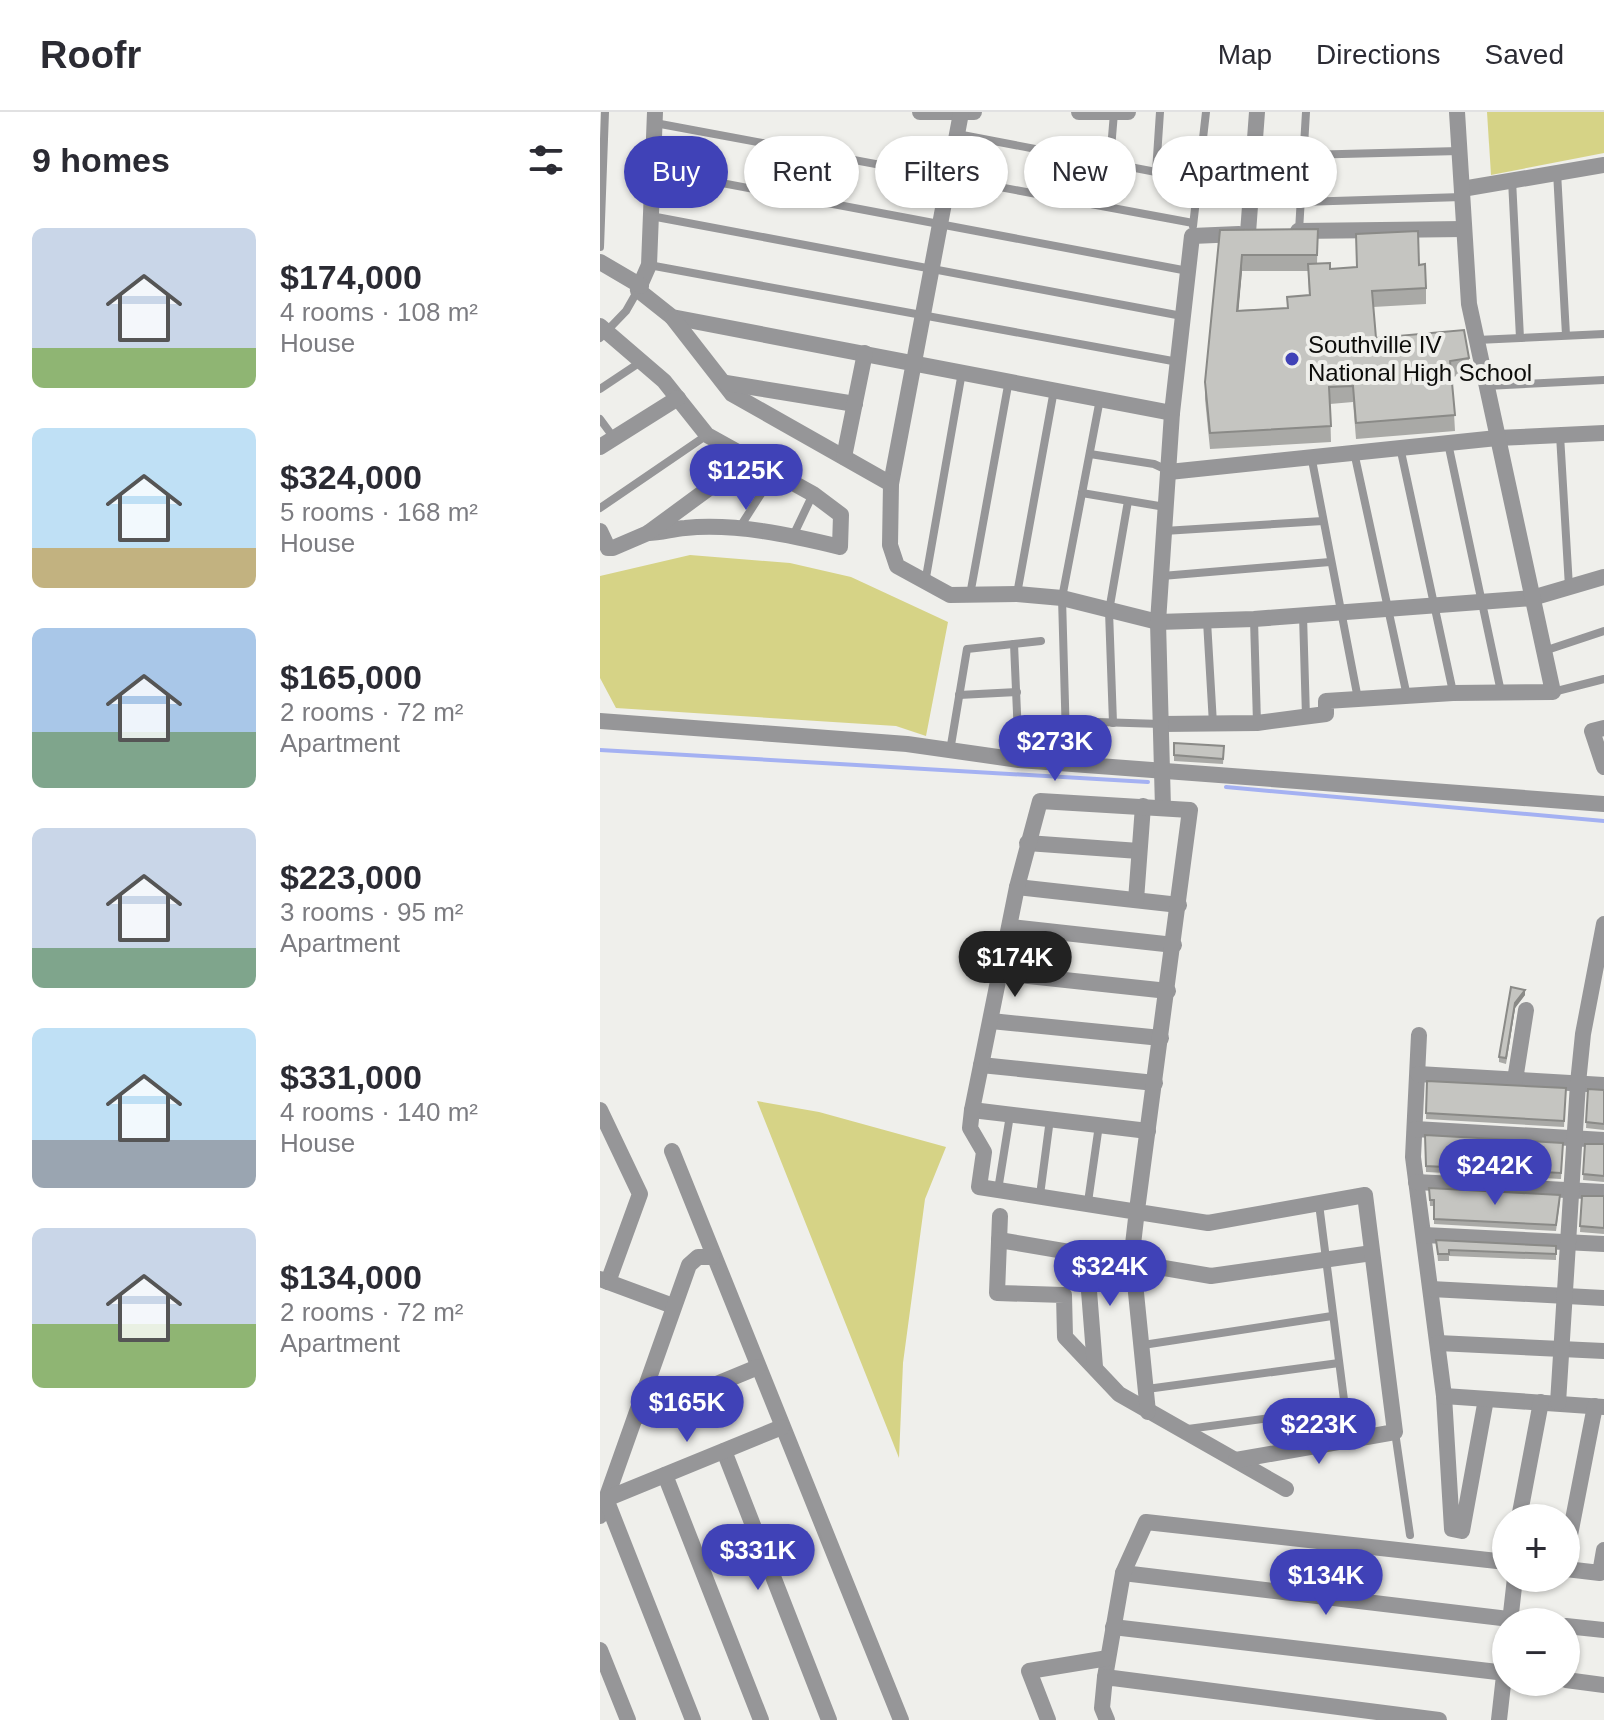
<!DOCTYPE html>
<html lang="en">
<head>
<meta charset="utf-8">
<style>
  body { margin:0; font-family:Helvetica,sans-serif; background:#f7f7f7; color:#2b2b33; height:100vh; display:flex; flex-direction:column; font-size:30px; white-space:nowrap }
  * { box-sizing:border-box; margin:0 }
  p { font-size:26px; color:#7c7c81 }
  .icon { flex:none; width:44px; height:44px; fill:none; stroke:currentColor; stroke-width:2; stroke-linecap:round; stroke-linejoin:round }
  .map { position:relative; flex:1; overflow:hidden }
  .details { display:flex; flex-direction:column; background:#fff; width:600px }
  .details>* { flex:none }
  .guide { position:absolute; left:24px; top:24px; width:760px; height:72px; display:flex; gap:16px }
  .tools { position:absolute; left:892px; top:1392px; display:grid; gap:16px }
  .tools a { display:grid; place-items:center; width:88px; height:88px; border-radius:50%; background:#fff; box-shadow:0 2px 6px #0004; font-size:40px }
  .price { position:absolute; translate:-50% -68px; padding:0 18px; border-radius:28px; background:#4042b7; color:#fff; font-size:26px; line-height:52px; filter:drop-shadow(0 2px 4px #0008) }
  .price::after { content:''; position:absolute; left:50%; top:48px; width:24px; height:18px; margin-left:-12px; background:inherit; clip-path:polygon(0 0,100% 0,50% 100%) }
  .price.selected { background:#222; color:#fff }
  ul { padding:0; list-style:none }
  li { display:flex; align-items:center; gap:24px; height:200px; padding:0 32px }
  li span { display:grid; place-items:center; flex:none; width:224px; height:160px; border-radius:12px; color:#555 }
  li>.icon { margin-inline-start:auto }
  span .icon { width:96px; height:96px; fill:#fffc; stroke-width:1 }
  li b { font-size:34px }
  h2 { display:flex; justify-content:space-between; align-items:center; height:96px; padding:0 32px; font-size:34px }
  .tag { padding:0 28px; border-radius:36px; background:#fff; box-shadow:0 2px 6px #0004; font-size:28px; line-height:72px }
  .tag.selected { background:#4042b7; color:#fff }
  header { display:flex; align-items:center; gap:48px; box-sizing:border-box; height:112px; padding:0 40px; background:#fff; border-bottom:2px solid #e1e1e2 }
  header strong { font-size:38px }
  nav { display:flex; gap:44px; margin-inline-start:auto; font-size:28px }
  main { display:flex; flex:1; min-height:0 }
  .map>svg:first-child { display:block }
  .green { fill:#d6d386 }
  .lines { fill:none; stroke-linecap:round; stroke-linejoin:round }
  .stream { stroke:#a4b1f2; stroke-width:4 }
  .service { stroke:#969698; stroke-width:8 }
  .minor { stroke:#969698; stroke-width:16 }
  .wall { fill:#a9a9a6; fill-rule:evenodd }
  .shaded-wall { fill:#8a8a87 }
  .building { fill:#c5c5c1; stroke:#8a8a87; stroke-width:2 }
  .poi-dot { fill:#4042b7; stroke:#efefeb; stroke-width:3 }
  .labels { text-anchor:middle; stroke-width:8; stroke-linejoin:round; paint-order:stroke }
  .poi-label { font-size:24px; fill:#0c0c0a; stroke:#efefeb; text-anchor:start }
</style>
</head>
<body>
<header>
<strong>Roofr</strong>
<nav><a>Map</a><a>Directions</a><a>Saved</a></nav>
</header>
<main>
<section class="details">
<h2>9 homes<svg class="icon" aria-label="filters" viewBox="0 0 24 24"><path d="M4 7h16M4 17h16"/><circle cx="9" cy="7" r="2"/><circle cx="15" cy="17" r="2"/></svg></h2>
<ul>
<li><span style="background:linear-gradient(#c9d6e8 75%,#8fb573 0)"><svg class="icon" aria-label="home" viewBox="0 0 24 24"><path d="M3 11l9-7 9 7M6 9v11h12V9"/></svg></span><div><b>$174,000</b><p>4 rooms · 108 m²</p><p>House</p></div></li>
<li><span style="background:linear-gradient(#bfe0f5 75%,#c2b280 0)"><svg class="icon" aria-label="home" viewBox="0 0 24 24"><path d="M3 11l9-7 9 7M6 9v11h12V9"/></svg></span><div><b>$324,000</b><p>5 rooms · 168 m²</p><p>House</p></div></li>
<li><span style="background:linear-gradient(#a9c7e8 65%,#7fa58c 0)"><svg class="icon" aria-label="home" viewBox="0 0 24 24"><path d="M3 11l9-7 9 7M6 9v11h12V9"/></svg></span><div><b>$165,000</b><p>2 rooms · 72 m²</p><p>Apartment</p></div></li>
<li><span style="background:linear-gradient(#c9d6e8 75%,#7fa58c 0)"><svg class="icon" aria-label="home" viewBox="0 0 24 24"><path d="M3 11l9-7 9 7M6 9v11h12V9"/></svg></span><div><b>$223,000</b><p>3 rooms · 95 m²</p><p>Apartment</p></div></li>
<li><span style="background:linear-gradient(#bfe0f5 70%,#9aa5b1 0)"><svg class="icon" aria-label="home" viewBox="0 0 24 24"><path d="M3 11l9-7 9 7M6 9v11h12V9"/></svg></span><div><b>$331,000</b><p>4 rooms · 140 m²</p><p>House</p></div></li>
<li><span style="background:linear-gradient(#c9d6e8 60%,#8fb573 0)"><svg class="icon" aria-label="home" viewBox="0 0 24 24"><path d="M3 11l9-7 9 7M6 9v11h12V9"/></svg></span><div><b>$134,000</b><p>2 rooms · 72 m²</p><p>Apartment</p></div></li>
</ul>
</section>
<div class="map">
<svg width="1004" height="1608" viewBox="0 0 1004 1608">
  <rect width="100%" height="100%" fill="#efefeb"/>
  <g class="green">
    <path d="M887,0H1004V41L891,63Z"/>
    <path d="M90,443L190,451L251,465L348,510L326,624L296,614L16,596L0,566V464Z"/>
    <path d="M157,989L219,1000L346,1035L325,1087L303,1251L299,1346Z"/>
  </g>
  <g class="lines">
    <g class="stream">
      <path d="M0,638L548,670"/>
      <path d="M626,675L1004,709"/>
    </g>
    <g class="service">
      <path d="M55,11L593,111"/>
      <path d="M357,22L556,60L652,71"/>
      <path d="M703,43L859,39"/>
      <path d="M510,49L514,1"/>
      <path d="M53,58L588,159"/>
      <path d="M556,60L560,0"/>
      <path d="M957,60L966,223"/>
      <path d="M912,68L920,226"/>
      <path d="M701,90L862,85"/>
      <path d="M51,104L582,204"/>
      <path d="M593,114L606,0"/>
      <path d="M699,119L706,0"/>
      <path d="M0,135L5,0"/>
      <path d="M49,153L578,250"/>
      <path d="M0,226L26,199L38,178"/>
      <path d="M877,228L1004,222"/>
      <path d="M886,274L1004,268"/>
      <path d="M0,277L42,249"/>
      <path d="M0,307L14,326"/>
      <path d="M960,323L969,475"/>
      <path d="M848,331L901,580"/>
      <path d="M800,335L853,580"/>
      <path d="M754,340L807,584"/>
      <path d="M490,342L554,352L567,358"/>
      <path d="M711,343L758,587"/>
      <path d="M126,363L161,382L138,418"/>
      <path d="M482,381L565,395"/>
      <path d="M0,396L107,323"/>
      <path d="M564,419L723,409"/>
      <path d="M193,424L213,382"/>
      <path d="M562,464L730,450"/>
      <path d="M325,471L362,260"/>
      <path d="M417,482L454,278"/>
      <path d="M370,483L409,268"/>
      <path d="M703,503L706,605"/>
      <path d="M654,508L657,611"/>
      <path d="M607,509L613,612"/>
      <path d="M414,532L419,647"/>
      <path d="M944,539L1004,519"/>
      <path d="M953,580L1004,567"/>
      <path d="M359,583L417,580"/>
      <path d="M466,609L561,612"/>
      <path d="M513,611L509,499L528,389"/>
      <path d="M466,627L462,486L500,287"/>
      <path d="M350,639L367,537L441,529"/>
      <path d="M398,1078L410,1003"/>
      <path d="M440,1083L450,1007"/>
      <path d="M488,1090L499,1013"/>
      <path d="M719,1092L749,1327"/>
      <path d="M543,1233L732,1204"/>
      <path d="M547,1277L739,1251"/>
      <path d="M588,1317L746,1296"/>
      <path d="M795,1320L810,1423"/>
    </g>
    <g class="minor">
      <path d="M55,0L49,153L38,178L72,205L572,301"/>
      <path d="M320,0H374"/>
      <path d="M479,0H528"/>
      <path d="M361,1L291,372L290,433L297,454L350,483L417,482L462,486L558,510L654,507L932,486L1004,465"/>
      <path d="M862,77L1004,53"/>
      <path d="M698,119L864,117"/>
      <path d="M648,121L657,0"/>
      <path d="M0,150L41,174"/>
      <path d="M72,205L132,282L291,372"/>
      <path d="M0,214L64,269L107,323L213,382L241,403L240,435C191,423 135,411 85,416C72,417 61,421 48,421"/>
      <path d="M126,271L255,292"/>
      <path d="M0,335L78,286"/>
      <path d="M244,345L265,241"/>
      <path d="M569,360L897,326L1004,321"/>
      <path d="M0,419L8,436H13L48,421L150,346"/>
      <path d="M0,609L307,632L419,648L1004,692"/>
      <path d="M562,612L657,611L726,602V589L853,581L953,580L869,192L857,0"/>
      <path d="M1004,616L992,619L1004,655"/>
      <path d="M563,696L558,510L572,301L592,124L639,122"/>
      <path d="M427,731L539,739"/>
      <path d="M417,775L579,793"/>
      <path d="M536,788L543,694"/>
      <path d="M410,815L574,833"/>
      <path d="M400,861L568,879"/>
      <path d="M391,909L561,926"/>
      <path d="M819,923L813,1045L844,1284L852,1417L862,1419L886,1287"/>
      <path d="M381,953L555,971"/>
      <path d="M818,962L1004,973"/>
      <path d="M915,968L926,898"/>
      <path d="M0,998L40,1082L8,1170"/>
      <path d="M372,998L548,1019"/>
      <path d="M815,1017L1004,1028"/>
      <path d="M72,1039L301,1608"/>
      <path d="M816,1070L1004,1080"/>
      <path d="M400,1104L397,1181L464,1183L465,1225L519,1282L686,1377"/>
      <path d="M824,1123L1004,1132"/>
      <path d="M399,1128L611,1164L772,1141"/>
      <path d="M486,1141L495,1255"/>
      <path d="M0,1167L73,1194"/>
      <path d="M831,1177L1004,1186"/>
      <path d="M838,1231L1004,1239"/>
      <path d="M844,1284L1004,1295"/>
      <path d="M958,1291L978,971L983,922L1004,812"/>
      <path d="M548,1300L532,1141L537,1098L590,698L440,689L417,775L372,998L370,1016L384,1040L379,1075L608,1111L765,1083L795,1320L636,1348"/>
      <path d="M37,1305L158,1255"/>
      <path d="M124,1339L229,1608"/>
      <path d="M65,1363L161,1608"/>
      <path d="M0,1404L89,1153L98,1145H112"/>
      <path d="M919,1406L941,1290"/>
      <path d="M969,1428L995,1294"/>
      <path d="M966,1457L1000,1461L1004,1438"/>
      <path d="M523,1461L934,1510"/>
      <path d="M910,1510L915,1466"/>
      <path d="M966,1514L1004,1518"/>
      <path d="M513,1515L906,1561"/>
      <path d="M0,1538L28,1608"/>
      <path d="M505,1565L523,1461L546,1410L906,1450"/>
      <path d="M966,1568L1004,1573"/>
      <path d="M93,1608L6,1387L182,1315"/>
      <path d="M448,1608L429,1559L508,1546"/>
      <path d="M507,1608L502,1596L505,1565L839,1608"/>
      <path d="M899,1608L906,1546"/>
    </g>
  </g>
  <g class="wall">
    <path d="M718,117L717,152L730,157L819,153L826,176V192L773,195L776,226L869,246V262L852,265L855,319L756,327L753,290L730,292L731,330L610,337L605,287V270L620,118ZM642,159H708L709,184L687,185V196L638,198Z"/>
    <path d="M574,631L624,634L623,652L574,649Z"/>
    <path d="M911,875L925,883L915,896L906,952L899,950V945Z"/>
    <path d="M827,969L966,976L964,1015L826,1007Z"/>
    <path d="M988,977L1004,978V1018L986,1016Z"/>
    <path d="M825,1023L963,1031L961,1067L826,1060Z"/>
    <path d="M985,1032H1004V1070L983,1068Z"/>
    <path d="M829,1076L960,1089L956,1119L834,1112V1094H830Z"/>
    <path d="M982,1084H1004V1122L980,1120Z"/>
    <path d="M836,1128L956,1134V1148L849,1144V1149H838Z"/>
  </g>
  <g class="shaded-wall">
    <path d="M642,143V159L637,215V199Z"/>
    <path d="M925,878V883L915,896L906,952L915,891Z"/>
  </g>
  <g class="building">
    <path d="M718,117L717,143H642L637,199L688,196L687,185L710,183L708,152L730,151V157L757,155L756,122L818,119L819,153L825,152L826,176L772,179L776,226L864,218L869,246L850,249L855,303L756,311L753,274L729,275L731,314L610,321L605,270L620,118Z"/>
    <path d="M574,631L624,634L623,647L574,643Z"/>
    <path d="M911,875L925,878L915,891L906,946L899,945Z"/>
    <path d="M827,969L966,976L964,1009L826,1001Z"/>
    <path d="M988,977L1004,978V1012L986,1010Z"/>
    <path d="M825,1023L963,1031L961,1061L826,1054Z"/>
    <path d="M985,1032H1004V1064L983,1062Z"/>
    <path d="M829,1076L960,1083L956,1113L834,1107V1088H830Z"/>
    <path d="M982,1084H1004V1116L980,1114Z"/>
    <path d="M836,1128L956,1134V1142L849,1138V1142H838Z"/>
  </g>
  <circle class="poi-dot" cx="692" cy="247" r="8"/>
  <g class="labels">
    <g class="poi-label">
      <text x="708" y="241">Southville IV<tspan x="708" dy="28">National High School</tspan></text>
    </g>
  </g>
</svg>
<div class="tools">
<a>+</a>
<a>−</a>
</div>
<b class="price" style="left:146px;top:400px">$125K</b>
<b class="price" style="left:455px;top:671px">$273K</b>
<b class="price selected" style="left:415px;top:887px">$174K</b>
<b class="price" style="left:895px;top:1095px">$242K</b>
<b class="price" style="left:510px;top:1196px">$324K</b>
<b class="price" style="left:87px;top:1332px">$165K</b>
<b class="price" style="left:719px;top:1354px">$223K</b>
<b class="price" style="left:158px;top:1480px">$331K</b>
<b class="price" style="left:726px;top:1505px">$134K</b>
<div class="guide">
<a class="tag selected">Buy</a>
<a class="tag">Rent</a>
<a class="tag">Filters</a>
<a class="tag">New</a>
<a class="tag">Apartment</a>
</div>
</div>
</main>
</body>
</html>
